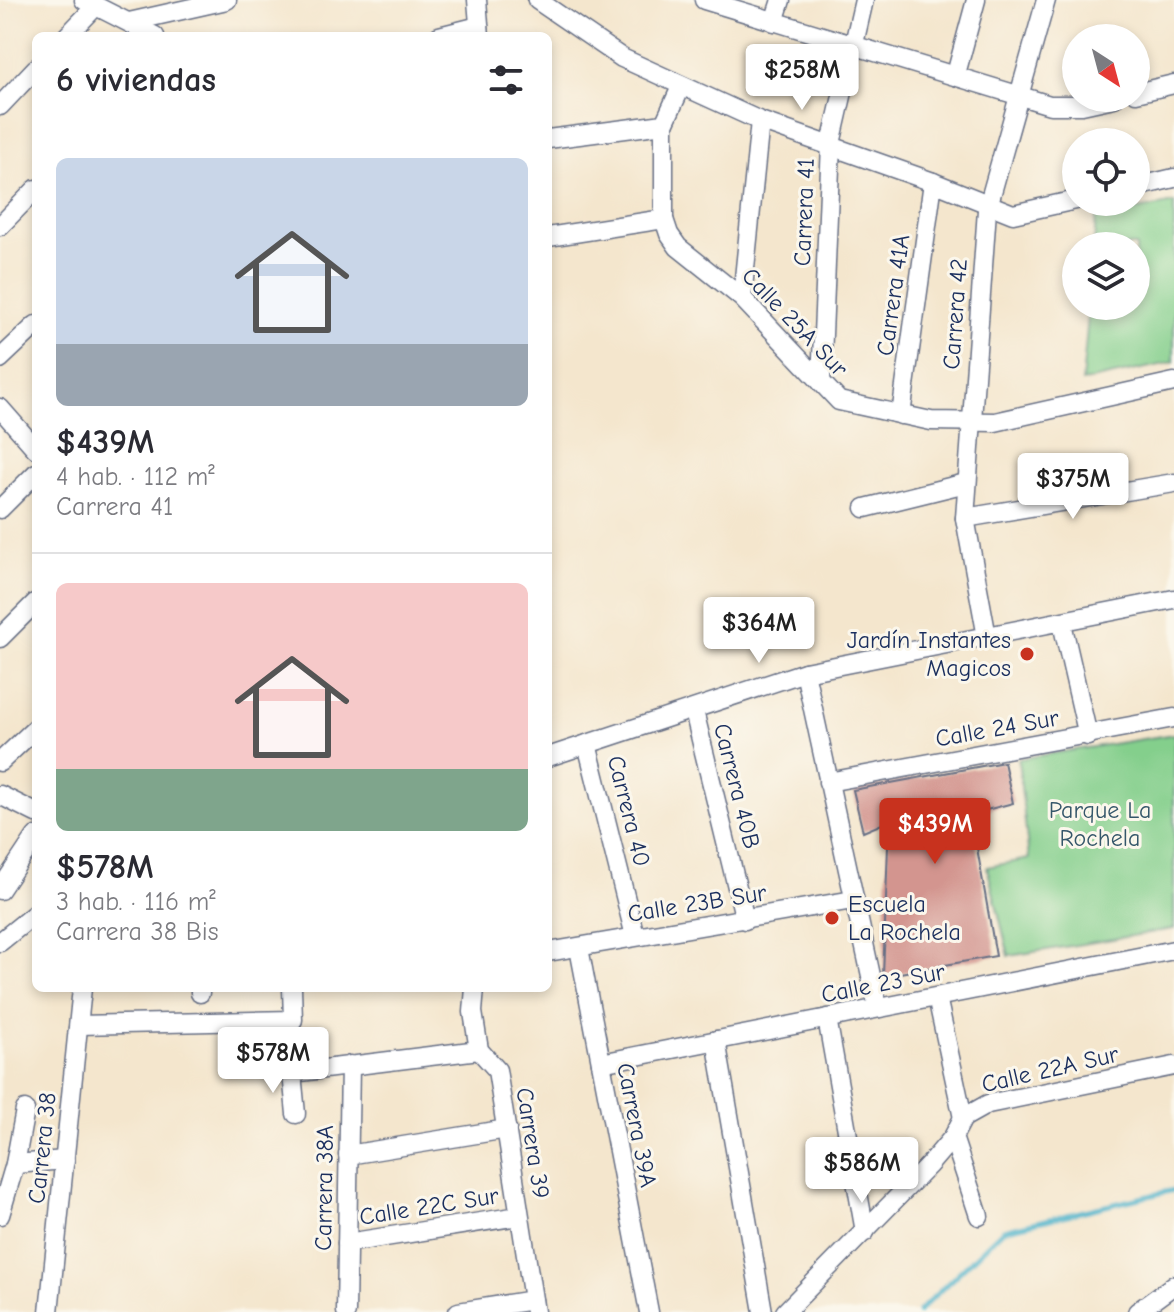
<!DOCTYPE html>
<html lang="es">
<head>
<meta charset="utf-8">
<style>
  body { margin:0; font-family:"Comic Neue",sans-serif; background:#f2f2f3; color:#2b2b33; height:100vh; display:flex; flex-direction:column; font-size:30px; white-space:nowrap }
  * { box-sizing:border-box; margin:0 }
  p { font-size:26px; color:#7c7c81 }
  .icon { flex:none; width:44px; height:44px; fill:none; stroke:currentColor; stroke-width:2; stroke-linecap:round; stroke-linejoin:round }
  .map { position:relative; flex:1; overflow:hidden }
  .details { position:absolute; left:32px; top:32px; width:520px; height:960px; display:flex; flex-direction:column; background:#fff; border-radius:12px; box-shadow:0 4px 12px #0003 }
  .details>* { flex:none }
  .needle { width:52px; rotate:144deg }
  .tools { position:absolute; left:1062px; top:24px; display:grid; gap:16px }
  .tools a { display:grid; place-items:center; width:88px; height:88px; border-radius:50%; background:#fff; box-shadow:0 4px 12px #0003; font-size:40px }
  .price { position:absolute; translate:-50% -68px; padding:0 18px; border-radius:8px; background:#fff; color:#222; font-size:26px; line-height:52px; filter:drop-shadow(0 2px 4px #0008) }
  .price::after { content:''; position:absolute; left:50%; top:48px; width:24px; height:18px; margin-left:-12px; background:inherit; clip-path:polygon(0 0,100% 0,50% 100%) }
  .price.active { background:#c8321e; color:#fff }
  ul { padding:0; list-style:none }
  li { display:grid; align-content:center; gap:16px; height:424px; padding:0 24px }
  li+li { border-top:2px solid #e1e1e2 }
  li span { display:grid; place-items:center; height:248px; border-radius:12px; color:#555 }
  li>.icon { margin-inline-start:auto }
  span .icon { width:144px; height:144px; fill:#fffc; stroke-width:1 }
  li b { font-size:34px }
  h2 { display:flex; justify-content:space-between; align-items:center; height:96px; padding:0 24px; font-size:34px }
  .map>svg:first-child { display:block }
  .green { fill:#84cf8c; stroke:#507f75; stroke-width:2 }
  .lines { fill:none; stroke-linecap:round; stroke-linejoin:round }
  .stream { stroke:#4ab1c9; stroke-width:5 }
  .building { fill:#d3958f }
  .minor-casing { stroke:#676f85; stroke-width:21 }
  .minor { stroke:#fff; stroke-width:18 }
  .poi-dot { fill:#c8321e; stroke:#fbf7ec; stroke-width:3 }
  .labels { text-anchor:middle; stroke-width:6; stroke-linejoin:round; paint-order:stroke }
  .street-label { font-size:24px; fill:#1b2f5e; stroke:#fbf7ec }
  .poi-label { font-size:24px; fill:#1b2f5e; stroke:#fbf7ec; text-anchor:end }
  .park-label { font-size:24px; fill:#35576a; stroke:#fbf7ec }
</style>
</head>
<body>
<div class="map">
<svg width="1174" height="1312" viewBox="0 0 1174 1312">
  <rect width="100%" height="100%" fill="#fbf7ec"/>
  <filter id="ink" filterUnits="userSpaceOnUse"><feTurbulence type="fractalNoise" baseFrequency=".0125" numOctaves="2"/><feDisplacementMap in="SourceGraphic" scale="16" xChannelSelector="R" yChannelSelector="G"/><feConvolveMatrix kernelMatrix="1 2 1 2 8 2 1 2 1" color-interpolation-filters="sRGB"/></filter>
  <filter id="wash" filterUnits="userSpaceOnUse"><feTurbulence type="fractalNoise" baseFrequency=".006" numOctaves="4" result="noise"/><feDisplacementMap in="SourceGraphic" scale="32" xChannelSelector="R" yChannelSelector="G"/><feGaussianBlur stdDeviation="1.8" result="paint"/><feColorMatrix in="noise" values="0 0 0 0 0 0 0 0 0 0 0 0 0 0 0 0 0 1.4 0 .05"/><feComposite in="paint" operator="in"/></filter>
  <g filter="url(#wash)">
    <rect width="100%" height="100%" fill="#f4e6cd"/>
    <g class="green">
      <path d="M1174,203V362L1082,382L1089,306H1136V246H1094L1096,218Z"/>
      <path d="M1174,734V929L1009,956L987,867L1029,859L1018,759Z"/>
    </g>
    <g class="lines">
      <path class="stream" d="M918,1312L1003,1230L1174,1190"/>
    </g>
    <g id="blocks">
      <path class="building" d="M1004,762L1013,803L971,814L996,956L883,976L889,821L863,832L853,790Z"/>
    </g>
  </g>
  <g filter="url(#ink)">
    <use href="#blocks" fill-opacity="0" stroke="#676f85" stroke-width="2"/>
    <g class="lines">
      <defs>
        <g id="minor">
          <path d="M84,0L155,36"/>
          <path d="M477,0L480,36"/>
          <path d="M537,0L622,58L760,121L933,182L1013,214L1076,200"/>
          <path d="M704,0L1050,105H1082L1114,98"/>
          <path d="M129,22L227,0"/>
          <path d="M774,22L781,0"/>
          <path d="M67,36L95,7"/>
          <path d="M439,36L479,26"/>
          <path d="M956,74L976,0"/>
          <path d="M681,87L664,124V219L669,234L678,247L742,298L839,401L931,421L995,422L1174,382"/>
          <path d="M1136,93L1174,84"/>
          <path d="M0,106L36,68"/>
          <path d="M548,139L664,124"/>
          <path d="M1136,187L1174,178"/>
          <path d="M0,226L36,189"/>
          <path d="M548,237L664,219"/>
          <path d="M742,298L760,121"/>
          <path d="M0,359L36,325"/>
          <path d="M821,382L831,144L864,0"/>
          <path d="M0,408L36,449"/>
          <path d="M901,415L933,182"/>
          <path d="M865,508L966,483"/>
          <path d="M0,509L36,473"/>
          <path d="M965,518L1174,483"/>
          <path d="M1062,623L1088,736"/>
          <path d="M987,637L965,518L987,210L1046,0"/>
          <path d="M0,638L36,602"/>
          <path d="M805,672L878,1008"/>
          <path d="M694,711L745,920"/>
          <path d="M587,744L635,936"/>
          <path d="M548,757L805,672L1174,599"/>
          <path d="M0,762L36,728"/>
          <path d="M828,782L1174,718"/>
          <path d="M0,795L36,813"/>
          <path d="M0,890L36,836"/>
          <path d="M0,942L36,913"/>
          <path d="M579,948L649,1312"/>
          <path d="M548,952L853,900"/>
          <path d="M200,988V993"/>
          <path d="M475,988L473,1012L479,1050L497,1070L535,1312"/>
          <path d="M937,997L963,1118"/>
          <path d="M827,1018L865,1232"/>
          <path d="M79,1025L293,1020L292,988"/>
          <path d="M716,1040L763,1312"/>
          <path d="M601,1063L1174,950"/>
          <path d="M296,1114L292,1073L479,1050"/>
          <path d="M953,1137L979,1216"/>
          <path d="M348,1155L507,1129"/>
          <path d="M15,1164L65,1160"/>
          <path d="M0,1215L15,1164L25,1110"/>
          <path d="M347,1243L519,1216"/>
          <path d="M49,1312L82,988"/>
          <path d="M346,1312L350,1065"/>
          <path d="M458,1312L533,1300"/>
          <path d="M785,1312L929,1165L953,1137L963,1118L988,1104L1174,1066"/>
          <path d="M1137,1312L1174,1285"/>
        </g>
      </defs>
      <use href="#minor" class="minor-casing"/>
      <use href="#minor" class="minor"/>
    </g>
  </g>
  <g class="poi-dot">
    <circle cx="1027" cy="654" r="8"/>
    <circle cx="832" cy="918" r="8"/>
  </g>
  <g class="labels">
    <g class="street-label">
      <text transform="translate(804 212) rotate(-88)" y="8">Carrera 41</text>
      <text transform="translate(893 295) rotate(-82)" y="8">Carrera 41A</text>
      <text transform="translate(955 314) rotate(-86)" y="8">Carrera 42</text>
      <text transform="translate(795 322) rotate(46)" y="8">Calle 25A Sur</text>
      <text transform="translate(997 728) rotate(-10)" y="8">Calle 24 Sur</text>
      <text transform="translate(737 786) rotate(76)" y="8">Carrera 40B</text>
      <text transform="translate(629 811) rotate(76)" y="8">Carrera 40</text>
      <text transform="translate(697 903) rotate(-9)" y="8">Calle 23B Sur</text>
      <text transform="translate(883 983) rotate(-11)" y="8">Calle 23 Sur</text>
      <text transform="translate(1050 1069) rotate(-13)" y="8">Calle 22A Sur</text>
      <text transform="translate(637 1125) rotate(79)" y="8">Carrera 39A</text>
      <text transform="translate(533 1143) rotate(81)" y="8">Carrera 39</text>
      <text transform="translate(42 1148) rotate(-84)" y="8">Carrera 38</text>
      <text transform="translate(324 1188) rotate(-89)" y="8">Carrera 38A</text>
      <text transform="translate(429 1206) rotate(-9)" y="8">Calle 22C Sur</text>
    </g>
    <g class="poi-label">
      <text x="1011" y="648">Jardín Instantes<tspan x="1011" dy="28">Magicos</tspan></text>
      <text x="848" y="912" text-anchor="start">Escuela<tspan x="848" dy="28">La Rochela</tspan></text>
    </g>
    <g class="park-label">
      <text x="1100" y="818">Parque La<tspan x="1100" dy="28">Rochela</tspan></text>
    </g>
  </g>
</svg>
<div class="tools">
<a><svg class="needle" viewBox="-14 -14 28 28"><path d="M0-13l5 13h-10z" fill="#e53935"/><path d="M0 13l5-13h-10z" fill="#7c7c81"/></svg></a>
<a><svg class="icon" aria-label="locate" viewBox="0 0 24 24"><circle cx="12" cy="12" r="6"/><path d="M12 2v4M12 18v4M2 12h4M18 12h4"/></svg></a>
<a><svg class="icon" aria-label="layers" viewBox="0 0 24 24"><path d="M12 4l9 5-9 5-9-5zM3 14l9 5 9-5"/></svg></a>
</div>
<b class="price" style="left:802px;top:112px">$258M</b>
<b class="price" style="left:1073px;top:521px">$375M</b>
<b class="price" style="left:759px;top:665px">$364M</b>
<b class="price active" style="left:935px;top:866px">$439M</b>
<b class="price" style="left:273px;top:1095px">$578M</b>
<b class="price" style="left:862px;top:1205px">$586M</b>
<section class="details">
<h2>6 viviendas<svg class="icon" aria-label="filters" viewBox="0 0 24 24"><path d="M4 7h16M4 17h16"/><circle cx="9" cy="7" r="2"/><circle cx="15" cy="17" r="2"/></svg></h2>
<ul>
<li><span style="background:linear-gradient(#c9d6e8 75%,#9aa5b1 0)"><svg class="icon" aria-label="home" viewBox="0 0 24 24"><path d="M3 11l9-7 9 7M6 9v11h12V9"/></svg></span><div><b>$439M</b><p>4 hab. · 112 m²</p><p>Carrera 41</p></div></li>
<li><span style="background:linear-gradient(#f6c9c9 75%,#7fa58c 0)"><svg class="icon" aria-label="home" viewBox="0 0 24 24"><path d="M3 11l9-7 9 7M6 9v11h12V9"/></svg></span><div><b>$578M</b><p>3 hab. · 116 m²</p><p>Carrera 38 Bis</p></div></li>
</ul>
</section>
</div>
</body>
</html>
